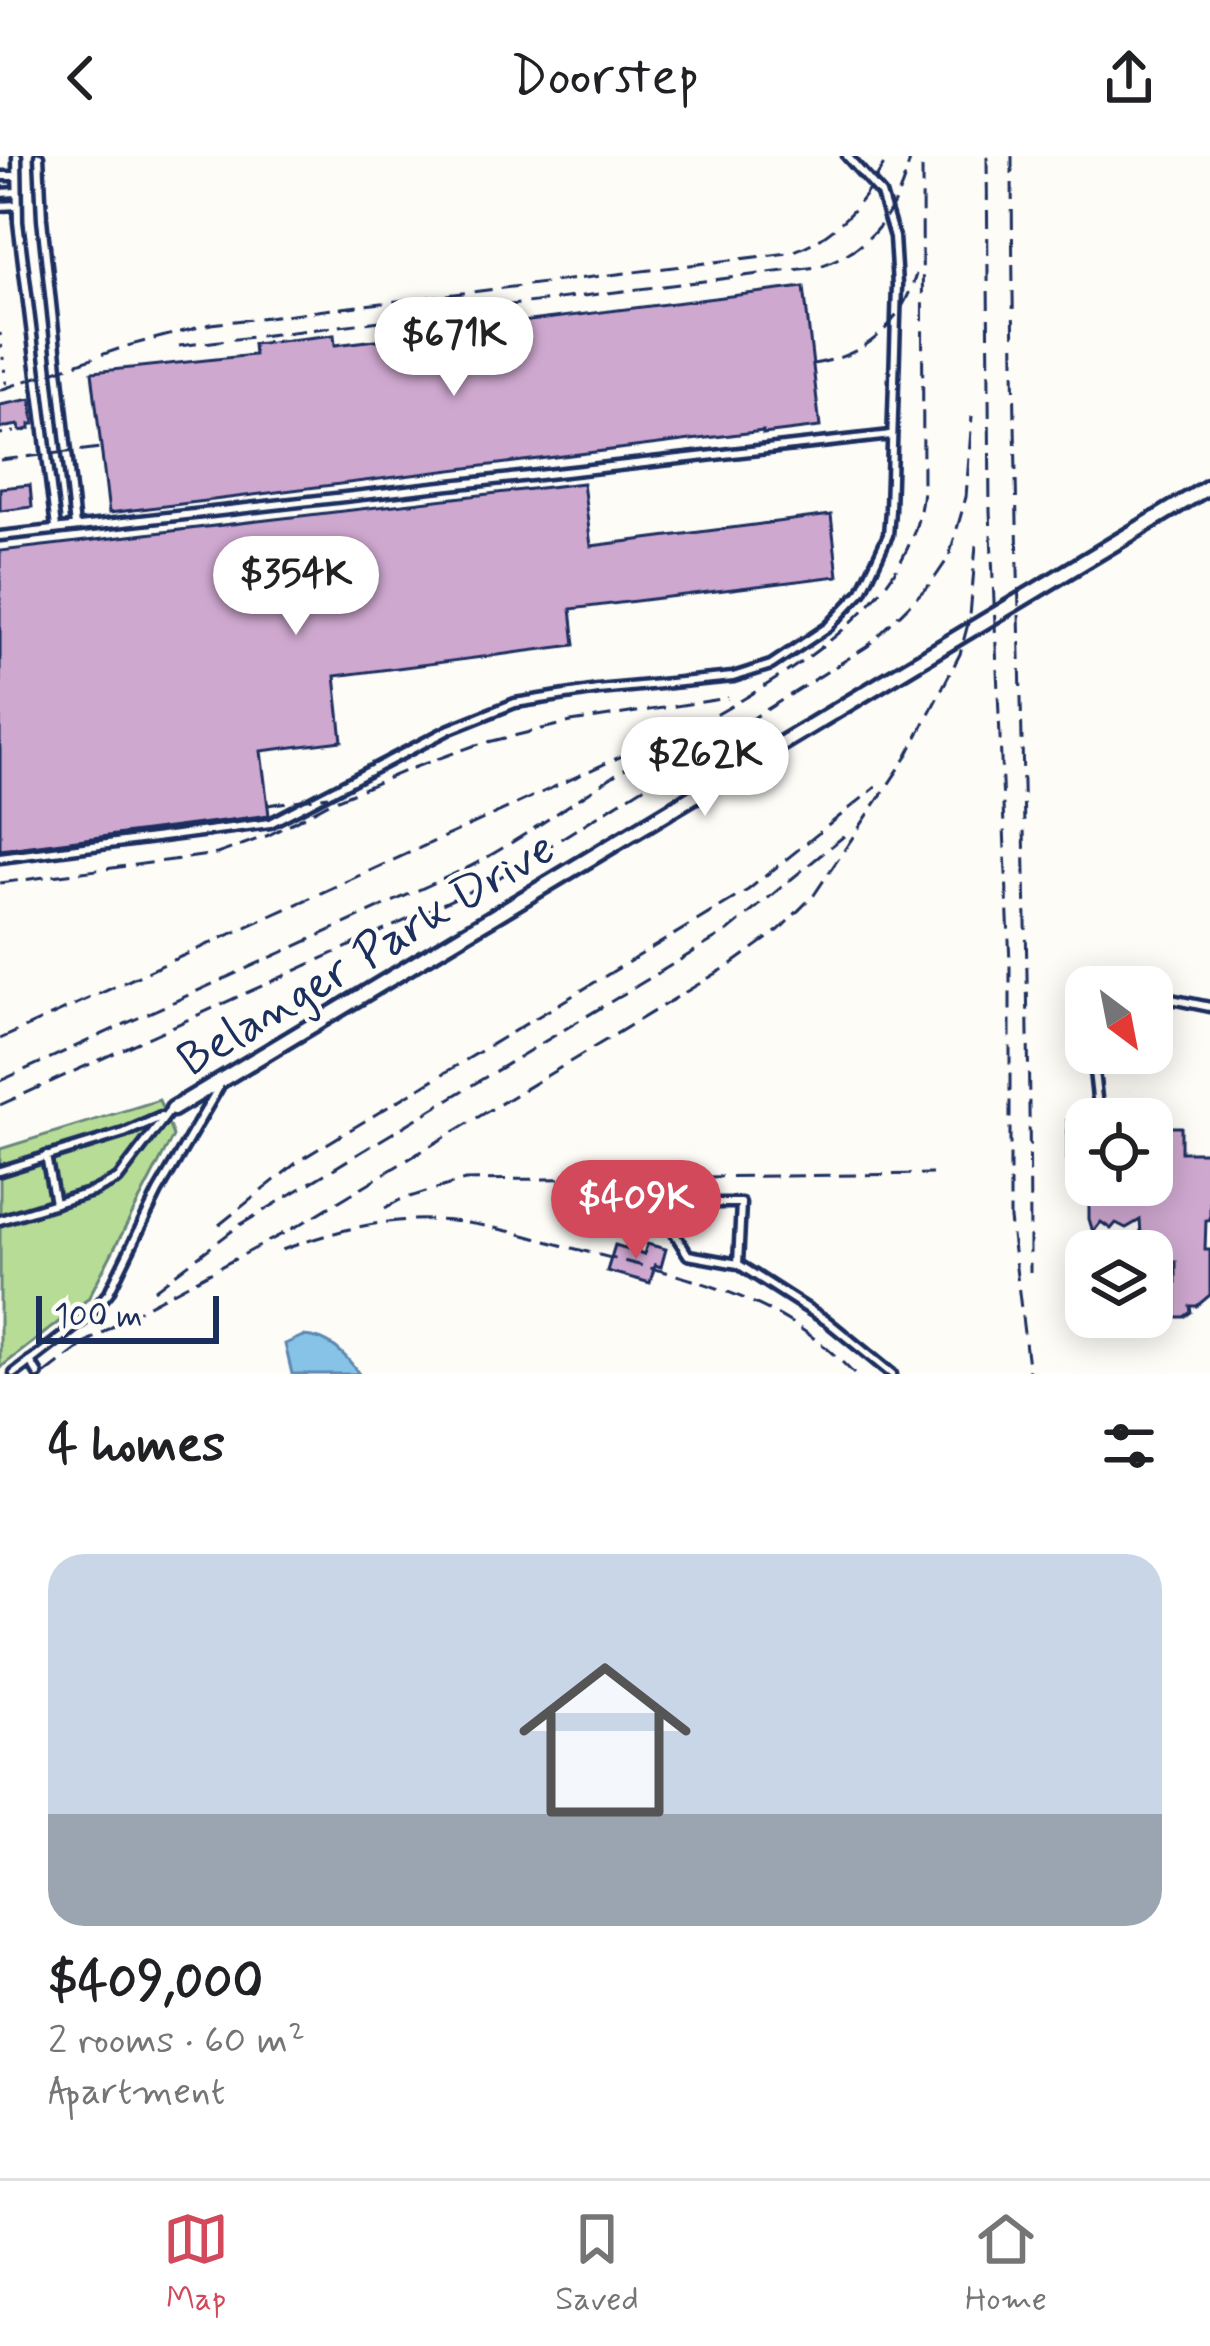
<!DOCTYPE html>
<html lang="en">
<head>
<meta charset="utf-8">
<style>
  body { margin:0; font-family:Mynerve,sans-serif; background:#f2f2f2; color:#202124; height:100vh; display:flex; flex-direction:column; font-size:45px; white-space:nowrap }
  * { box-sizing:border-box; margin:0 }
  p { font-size:39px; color:#757577 }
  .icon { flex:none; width:66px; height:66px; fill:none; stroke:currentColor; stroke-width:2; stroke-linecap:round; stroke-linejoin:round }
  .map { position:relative; height:1218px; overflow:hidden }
  .panel { display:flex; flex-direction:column; background:#fff; flex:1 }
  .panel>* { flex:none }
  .needle { width:78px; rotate:148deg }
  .tools { position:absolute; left:1065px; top:810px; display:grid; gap:24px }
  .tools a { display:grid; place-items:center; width:108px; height:108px; border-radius:24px; background:#fff; box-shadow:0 6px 30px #0003; font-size:60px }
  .scale { position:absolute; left:36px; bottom:30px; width:183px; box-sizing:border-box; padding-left:12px; border:6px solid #1b2f5e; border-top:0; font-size:33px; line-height:42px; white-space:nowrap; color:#1b2f5e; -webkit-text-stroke:9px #fdfcf7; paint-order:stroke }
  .price { position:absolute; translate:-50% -102px; padding:0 27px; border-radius:42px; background:#fff; color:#222; font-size:39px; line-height:78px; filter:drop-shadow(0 3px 6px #0008) }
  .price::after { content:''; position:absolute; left:50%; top:72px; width:36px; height:27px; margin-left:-18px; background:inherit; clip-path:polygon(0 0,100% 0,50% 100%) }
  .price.selected { background:#d1495b; color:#fff }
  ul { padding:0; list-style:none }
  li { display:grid; align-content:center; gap:24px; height:636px; padding:0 48px }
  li+li { border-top:3px solid #e0e0e0 }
  li span { display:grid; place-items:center; height:372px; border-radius:36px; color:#555 }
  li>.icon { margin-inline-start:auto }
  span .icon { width:216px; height:216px; fill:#fffc; stroke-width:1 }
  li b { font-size:51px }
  h2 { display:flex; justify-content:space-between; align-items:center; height:144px; padding:0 48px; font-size:51px }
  header { display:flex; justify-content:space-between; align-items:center; height:156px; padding:0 48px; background:#fff; font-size:54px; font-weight:600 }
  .menu { display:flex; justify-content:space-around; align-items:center; height:168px; border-top:3px solid #e0e0e0; background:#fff; font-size:33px; color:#757577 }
  .menu a { display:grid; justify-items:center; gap:6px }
  .menu .selected { color:#d1495b }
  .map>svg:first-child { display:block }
  .green { fill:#b7dc96; stroke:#69867a; stroke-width:3 }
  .water { fill:#86c3e6; stroke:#5b88b0; stroke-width:3 }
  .building { fill:#cfa8d0; stroke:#1b2f5e; stroke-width:3 }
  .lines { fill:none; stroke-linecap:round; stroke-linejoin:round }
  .lane-casing { stroke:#1b2f5e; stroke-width:15 }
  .street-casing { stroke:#1b2f5e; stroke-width:21 }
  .path { stroke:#1b2f5e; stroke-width:3; stroke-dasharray:3 9; stroke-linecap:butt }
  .lane { stroke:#fdfcf7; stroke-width:6 }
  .street { stroke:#fdfcf7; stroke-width:12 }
  .rail { stroke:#1b2f5e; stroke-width:3; stroke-dasharray:18 9; stroke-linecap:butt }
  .labels { text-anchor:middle; stroke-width:9; stroke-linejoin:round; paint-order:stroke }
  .street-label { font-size:48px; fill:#1b2f5e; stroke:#fdfcf7 }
</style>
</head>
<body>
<header><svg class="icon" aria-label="back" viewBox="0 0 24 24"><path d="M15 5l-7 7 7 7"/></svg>Doorstep<svg class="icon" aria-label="share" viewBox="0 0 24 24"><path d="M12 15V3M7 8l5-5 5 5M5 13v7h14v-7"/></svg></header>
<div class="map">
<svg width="1210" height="1218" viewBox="0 0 1210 1218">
  <rect width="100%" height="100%" fill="#fdfcf7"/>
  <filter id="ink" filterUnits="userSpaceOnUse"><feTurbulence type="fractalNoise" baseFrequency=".00833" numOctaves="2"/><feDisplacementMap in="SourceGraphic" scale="24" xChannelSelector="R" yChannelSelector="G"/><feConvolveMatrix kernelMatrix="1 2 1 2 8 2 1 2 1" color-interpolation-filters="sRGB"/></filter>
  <g filter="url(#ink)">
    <path class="green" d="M159,944L173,980L88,1143L0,1212V993Z"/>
    <path class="water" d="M303,1180C329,1181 345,1197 359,1218H292L285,1188Z"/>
    <g class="building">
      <path d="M804,131L820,271L763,278V275L109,357L92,216L254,199L253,188L334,179L335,189Z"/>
      <path d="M31,243L34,268H30V273L20,275L19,269L0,272V249Z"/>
      <path d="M583,327L591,390L831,359L838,420L571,453L575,489L335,520L342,585L261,595L269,659L0,694V395Z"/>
      <path d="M30,329L32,351L0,355V332Z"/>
      <rect x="1067" y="964" width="13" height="44"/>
      <path d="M1152,971H1181V996H1210V1064H1206L1205,1094H1210V1139L1197,1150H1190L1191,1156L1184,1161H1176V1106H1152V1095H1142L1140,1064L1126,1072L1116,1067L1111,1073L1101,1066L1093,1076L1089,1063V1029H1152Z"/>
      <path d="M647,1088L666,1093L661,1111L655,1109L650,1127L607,1115L615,1089L644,1098Z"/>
    </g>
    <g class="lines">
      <defs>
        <g id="lane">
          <path d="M17,0L18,66L56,372"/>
          <path d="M39,0L42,63L75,371"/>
          <path d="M0,20H16"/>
          <path d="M0,37L16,36"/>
          <path d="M0,50L17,49"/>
          <path d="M0,380L891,279"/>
          <path d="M0,702L270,667L450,573L515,547L598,534L733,521L771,509L828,471L862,435L888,379L890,354L897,129L894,81L881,38L847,0"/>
          <path d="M1152,845L1171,843L1210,851"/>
          <path d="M1092,897L1098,951"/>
          <path d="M46,1000L55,1047"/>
          <path d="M0,1015L124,977L161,961"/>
          <path d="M0,1064L92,1036L118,1023L168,957"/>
          <path d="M738,1108L741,1047H683L668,1067L688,1099L738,1108L827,1165L892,1218"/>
          <path d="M30,1205L38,1218"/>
          <path d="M14,1218L90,1159L109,1136L158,1036L219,931"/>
        </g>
        <path id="street" d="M173,953L1210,330"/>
      </defs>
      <use href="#lane" class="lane-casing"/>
      <use href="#street" class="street-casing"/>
      <g class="path">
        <path d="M0,177L6,227L0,228"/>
        <path d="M0,278L36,273"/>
      </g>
      <use href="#lane" class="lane"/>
      <use href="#street" class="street"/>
      <g class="rail">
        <path d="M987,0L990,355L1010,807V1063L1029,1218"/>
        <path d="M1012,0C1013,372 1030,744 1030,1116"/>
        <path d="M179,190L817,111C874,92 897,56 911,0"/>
        <path d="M813,208C866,200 901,169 916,118"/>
        <path d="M0,234L127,190L211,168L788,97C836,82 867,44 888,0"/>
        <path d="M0,304L101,292"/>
        <path d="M268,649L328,640"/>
        <path d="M464,714C524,682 578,642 635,606C737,542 913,471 923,333L922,0"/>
        <path d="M0,727L217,698L269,679L331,646L407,614L476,589L571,566L728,542"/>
        <path d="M0,883L622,600"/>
        <path d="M0,925L480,706"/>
        <path d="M0,949L497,723L868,490L932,426L949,401L966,341L972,260"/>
        <path d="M385,1052L400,1044L465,1024L932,1018"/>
        <path d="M219,1069L300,1004L748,734L876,631"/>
        <path d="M282,1094C332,1076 380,1062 433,1064C482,1065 529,1081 576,1093C682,1121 775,1135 854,1218"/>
        <path d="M154,1134L240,1069L728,775L844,680"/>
        <path d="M79,1191L143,1152L301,1068L732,808L779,774L814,739L906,602L960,498L970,460L976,389"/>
        <path d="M45,1218L92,1182"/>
      </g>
    </g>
  </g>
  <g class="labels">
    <g class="street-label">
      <text transform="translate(365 796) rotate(-31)" y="17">Belanger Park Drive</text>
    </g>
  </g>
</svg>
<div class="tools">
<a><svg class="needle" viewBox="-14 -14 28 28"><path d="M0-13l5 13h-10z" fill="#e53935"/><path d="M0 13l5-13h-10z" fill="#757577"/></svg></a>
<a><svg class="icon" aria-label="locate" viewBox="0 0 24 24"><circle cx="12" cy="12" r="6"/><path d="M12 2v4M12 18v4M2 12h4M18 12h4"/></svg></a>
<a><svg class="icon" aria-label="layers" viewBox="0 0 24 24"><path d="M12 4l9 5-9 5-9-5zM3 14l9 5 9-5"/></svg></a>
</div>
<div class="scale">100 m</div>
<b class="price" style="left:454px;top:243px">$671K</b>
<b class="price" style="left:296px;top:482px">$354K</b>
<b class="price" style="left:705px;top:663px">$262K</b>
<b class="price selected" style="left:636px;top:1106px">$409K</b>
</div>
<section class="panel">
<h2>4 homes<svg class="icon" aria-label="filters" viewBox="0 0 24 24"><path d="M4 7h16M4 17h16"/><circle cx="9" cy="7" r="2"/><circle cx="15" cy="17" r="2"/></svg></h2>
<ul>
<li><span style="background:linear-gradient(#c9d6e8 70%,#9aa5b1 0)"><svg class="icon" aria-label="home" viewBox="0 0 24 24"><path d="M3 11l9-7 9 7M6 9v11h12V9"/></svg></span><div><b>$409,000</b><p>2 rooms · 60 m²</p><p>Apartment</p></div></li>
</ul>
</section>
<nav class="menu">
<a class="selected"><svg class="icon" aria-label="map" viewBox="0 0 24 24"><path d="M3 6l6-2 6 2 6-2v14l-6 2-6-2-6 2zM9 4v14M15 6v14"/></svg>Map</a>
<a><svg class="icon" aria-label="saved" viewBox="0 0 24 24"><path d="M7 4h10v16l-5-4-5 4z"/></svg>Saved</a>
<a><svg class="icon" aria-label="home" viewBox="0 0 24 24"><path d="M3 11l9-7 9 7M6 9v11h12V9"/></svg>Home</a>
</nav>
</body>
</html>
